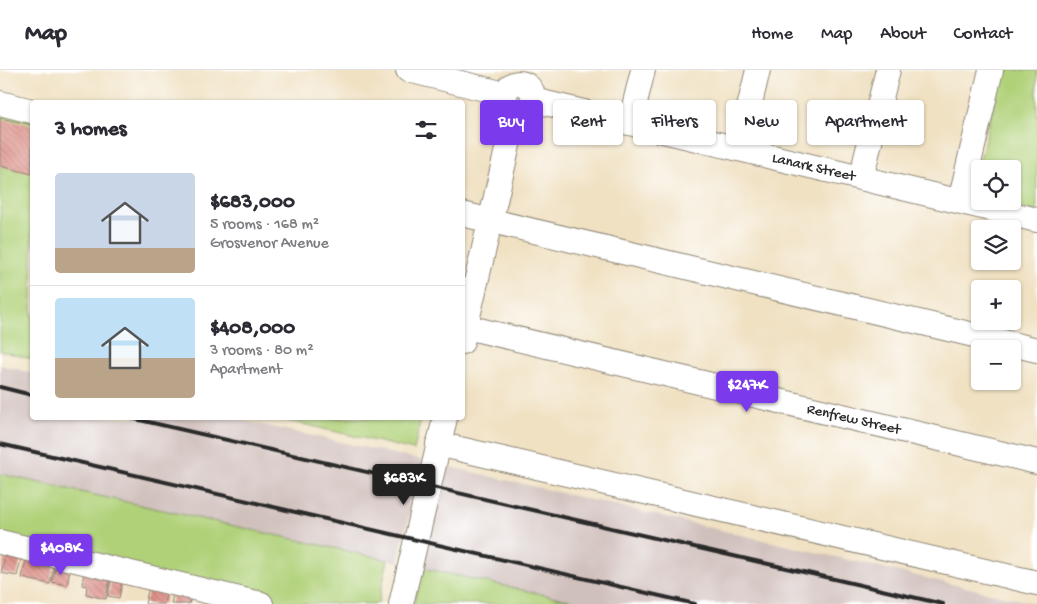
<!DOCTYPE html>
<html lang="en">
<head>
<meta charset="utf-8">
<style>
  body { margin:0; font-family:"Gochi Hand",sans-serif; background:#f2f2f3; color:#2b2b33; height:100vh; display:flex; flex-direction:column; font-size:19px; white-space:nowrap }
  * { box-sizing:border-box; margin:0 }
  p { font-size:16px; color:#7c7c81 }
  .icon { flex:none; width:28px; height:28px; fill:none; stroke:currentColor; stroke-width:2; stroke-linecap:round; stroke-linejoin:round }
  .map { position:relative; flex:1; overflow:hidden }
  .details { position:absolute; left:30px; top:30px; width:435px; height:320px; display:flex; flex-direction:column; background:#fff; border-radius:5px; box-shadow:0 1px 4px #0004 }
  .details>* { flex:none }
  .top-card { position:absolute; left:480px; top:30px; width:475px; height:45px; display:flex; gap:10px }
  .tools { position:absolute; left:971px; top:90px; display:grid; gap:10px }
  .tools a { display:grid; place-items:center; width:50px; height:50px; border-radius:5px; background:#fff; box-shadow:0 1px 4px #0004; font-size:25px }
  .price { position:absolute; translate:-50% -42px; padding:0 11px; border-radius:5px; background:#7c3aed; color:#fff; font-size:16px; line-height:32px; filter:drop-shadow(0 1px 2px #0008) }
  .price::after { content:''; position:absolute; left:50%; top:30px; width:15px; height:11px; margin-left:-8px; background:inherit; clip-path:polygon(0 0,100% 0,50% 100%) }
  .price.selected { background:#222; color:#fff }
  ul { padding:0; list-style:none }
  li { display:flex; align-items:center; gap:15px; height:125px; padding:0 25px }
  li+li { border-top:1px solid #e1e1e2 }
  li span { display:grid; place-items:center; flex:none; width:140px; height:100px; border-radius:5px; color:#555 }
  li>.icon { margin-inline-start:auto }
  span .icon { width:60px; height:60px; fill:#fffc; stroke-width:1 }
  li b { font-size:21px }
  h2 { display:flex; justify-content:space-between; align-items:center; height:60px; padding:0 25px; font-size:21px }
  .chip { padding:0 18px; border-radius:5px; background:#fff; box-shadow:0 1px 4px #0004; font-size:18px; line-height:45px }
  .chip.selected { background:#7c3aed; color:#fff }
  header { display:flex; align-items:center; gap:30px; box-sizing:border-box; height:70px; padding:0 25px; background:#fff; border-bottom:1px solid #e1e1e2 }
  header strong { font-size:24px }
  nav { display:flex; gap:28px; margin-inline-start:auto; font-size:18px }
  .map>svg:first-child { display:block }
  .railway { fill:#d0c0bc }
  .green { fill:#b1d179; stroke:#6e7e52 }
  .building { fill:url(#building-back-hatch) }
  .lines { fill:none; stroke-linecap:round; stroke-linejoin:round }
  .minor-casing { stroke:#8e8676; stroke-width:26 }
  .path { stroke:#8e8676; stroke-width:3; stroke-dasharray:4 4; stroke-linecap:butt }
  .minor { stroke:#fff; stroke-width:24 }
  .rail { stroke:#2b2b2b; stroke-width:4 }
  .labels { text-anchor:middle; stroke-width:4.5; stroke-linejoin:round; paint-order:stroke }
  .street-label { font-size:15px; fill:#2b2b2b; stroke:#fff }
</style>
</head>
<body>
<header>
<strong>Map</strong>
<nav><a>Home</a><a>Map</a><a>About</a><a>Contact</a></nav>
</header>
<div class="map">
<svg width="1037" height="534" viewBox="0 0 1037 534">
  <defs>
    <pattern id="building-back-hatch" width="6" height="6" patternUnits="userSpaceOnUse" patternTransform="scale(1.25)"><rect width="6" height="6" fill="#df9188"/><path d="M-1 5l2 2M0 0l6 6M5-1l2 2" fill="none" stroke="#b5776f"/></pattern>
  </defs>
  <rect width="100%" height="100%" fill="#fff"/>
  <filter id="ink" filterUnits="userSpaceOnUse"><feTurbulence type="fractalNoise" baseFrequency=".02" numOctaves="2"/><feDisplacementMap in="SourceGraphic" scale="10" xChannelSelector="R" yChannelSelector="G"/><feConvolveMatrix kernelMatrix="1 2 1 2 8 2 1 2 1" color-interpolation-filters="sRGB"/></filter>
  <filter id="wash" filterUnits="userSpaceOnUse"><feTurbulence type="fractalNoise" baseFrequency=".0096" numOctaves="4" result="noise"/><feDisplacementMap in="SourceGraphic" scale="20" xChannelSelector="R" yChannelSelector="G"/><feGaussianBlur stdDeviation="1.12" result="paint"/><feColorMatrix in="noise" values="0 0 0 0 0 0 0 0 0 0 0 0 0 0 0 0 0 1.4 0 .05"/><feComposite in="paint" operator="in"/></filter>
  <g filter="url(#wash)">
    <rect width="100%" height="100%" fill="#f0e1c2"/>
    <g class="railway">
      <path d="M0,295L32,303V348H231L422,390L398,492L0,404Z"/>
      <path d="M446,396L1037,534H587L422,498Z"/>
    </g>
    <g class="green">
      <path d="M1006,0H1037V142L990,131H1012V99H980V129L971,127L1001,5Z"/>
      <path d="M0,38L32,46V289L0,281Z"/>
      <path d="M277,348H421L414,380Z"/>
      <path d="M0,404L388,490L378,534H261L0,472Z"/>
      <path d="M422,498L587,534H414Z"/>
    </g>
    <g id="blocks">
      <g class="building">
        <path d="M0,48L32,55V104L0,96Z"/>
        <path d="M5,486L21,490L17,506L1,503Z"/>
        <path d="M26,490L54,496L50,514L22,508Z"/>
        <path d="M56,496L70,499L67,515L52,512Z"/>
        <path d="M84,502L110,508L106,529L86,524L87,516L82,515Z"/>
        <path d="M111,510L122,512L119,528L108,526Z"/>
        <path d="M149,516L167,520L164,534H145Z"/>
        <path d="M173,524L191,528L189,534H171Z"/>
      </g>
    </g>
  </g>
  <g filter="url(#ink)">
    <use href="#blocks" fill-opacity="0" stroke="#8e8676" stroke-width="1"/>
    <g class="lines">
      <defs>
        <g id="minor">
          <path d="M408,0L505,24"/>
          <circle cx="519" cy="27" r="14"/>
          <path d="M533,30L1037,150"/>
          <path d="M0,33L32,41"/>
          <path d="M630,53L643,0"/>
          <path d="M739,79L758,0"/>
          <path d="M861,108L888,0"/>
          <path d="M960,131L991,0"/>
          <path d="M462,144L1037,280"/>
          <path d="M462,256L1037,392"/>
          <path d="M462,272L516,41"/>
          <path d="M438,374L1037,513"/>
          <path d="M0,472L261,534"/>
          <path d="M401,534L445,348"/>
        </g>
      </defs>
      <use href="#minor" class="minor-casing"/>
      <path class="path" d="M508,3L536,10"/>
      <use href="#minor" class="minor"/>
      <g class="rail">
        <path d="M0,317L32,325"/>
        <path d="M131,348L943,534"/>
        <path d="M0,374L695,534"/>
      </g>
    </g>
  </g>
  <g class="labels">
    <g class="street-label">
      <text transform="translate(814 96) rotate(13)" y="5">Lanark Street</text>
      <text transform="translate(854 348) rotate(13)" y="5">Renfrew Street</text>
    </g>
  </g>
</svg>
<div class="tools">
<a><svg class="icon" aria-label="locate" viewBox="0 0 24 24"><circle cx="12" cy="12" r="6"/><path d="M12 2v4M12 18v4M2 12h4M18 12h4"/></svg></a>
<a><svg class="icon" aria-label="layers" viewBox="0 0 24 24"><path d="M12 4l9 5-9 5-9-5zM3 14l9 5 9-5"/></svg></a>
<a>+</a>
<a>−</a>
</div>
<b class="price" style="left:747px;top:343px">$247K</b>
<b class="price selected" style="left:404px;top:436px">$683K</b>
<b class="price" style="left:61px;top:506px">$408K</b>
<div class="top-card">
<a class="chip selected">Buy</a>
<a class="chip">Rent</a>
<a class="chip">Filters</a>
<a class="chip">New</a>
<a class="chip">Apartment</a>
</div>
<section class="details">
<h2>3 homes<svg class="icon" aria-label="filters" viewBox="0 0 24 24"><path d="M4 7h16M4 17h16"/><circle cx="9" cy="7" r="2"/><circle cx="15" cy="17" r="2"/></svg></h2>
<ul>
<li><span style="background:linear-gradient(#c9d6e8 75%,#b9a48a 0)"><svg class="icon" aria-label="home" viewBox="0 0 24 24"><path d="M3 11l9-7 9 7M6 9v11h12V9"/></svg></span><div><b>$683,000</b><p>5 rooms · 168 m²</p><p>Grosvenor Avenue</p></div></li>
<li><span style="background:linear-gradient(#bfe0f5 60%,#b9a48a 0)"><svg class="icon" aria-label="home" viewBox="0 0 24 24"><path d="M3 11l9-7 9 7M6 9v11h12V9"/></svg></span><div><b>$408,000</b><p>3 rooms · 80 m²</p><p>Apartment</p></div></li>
</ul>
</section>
</div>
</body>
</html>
